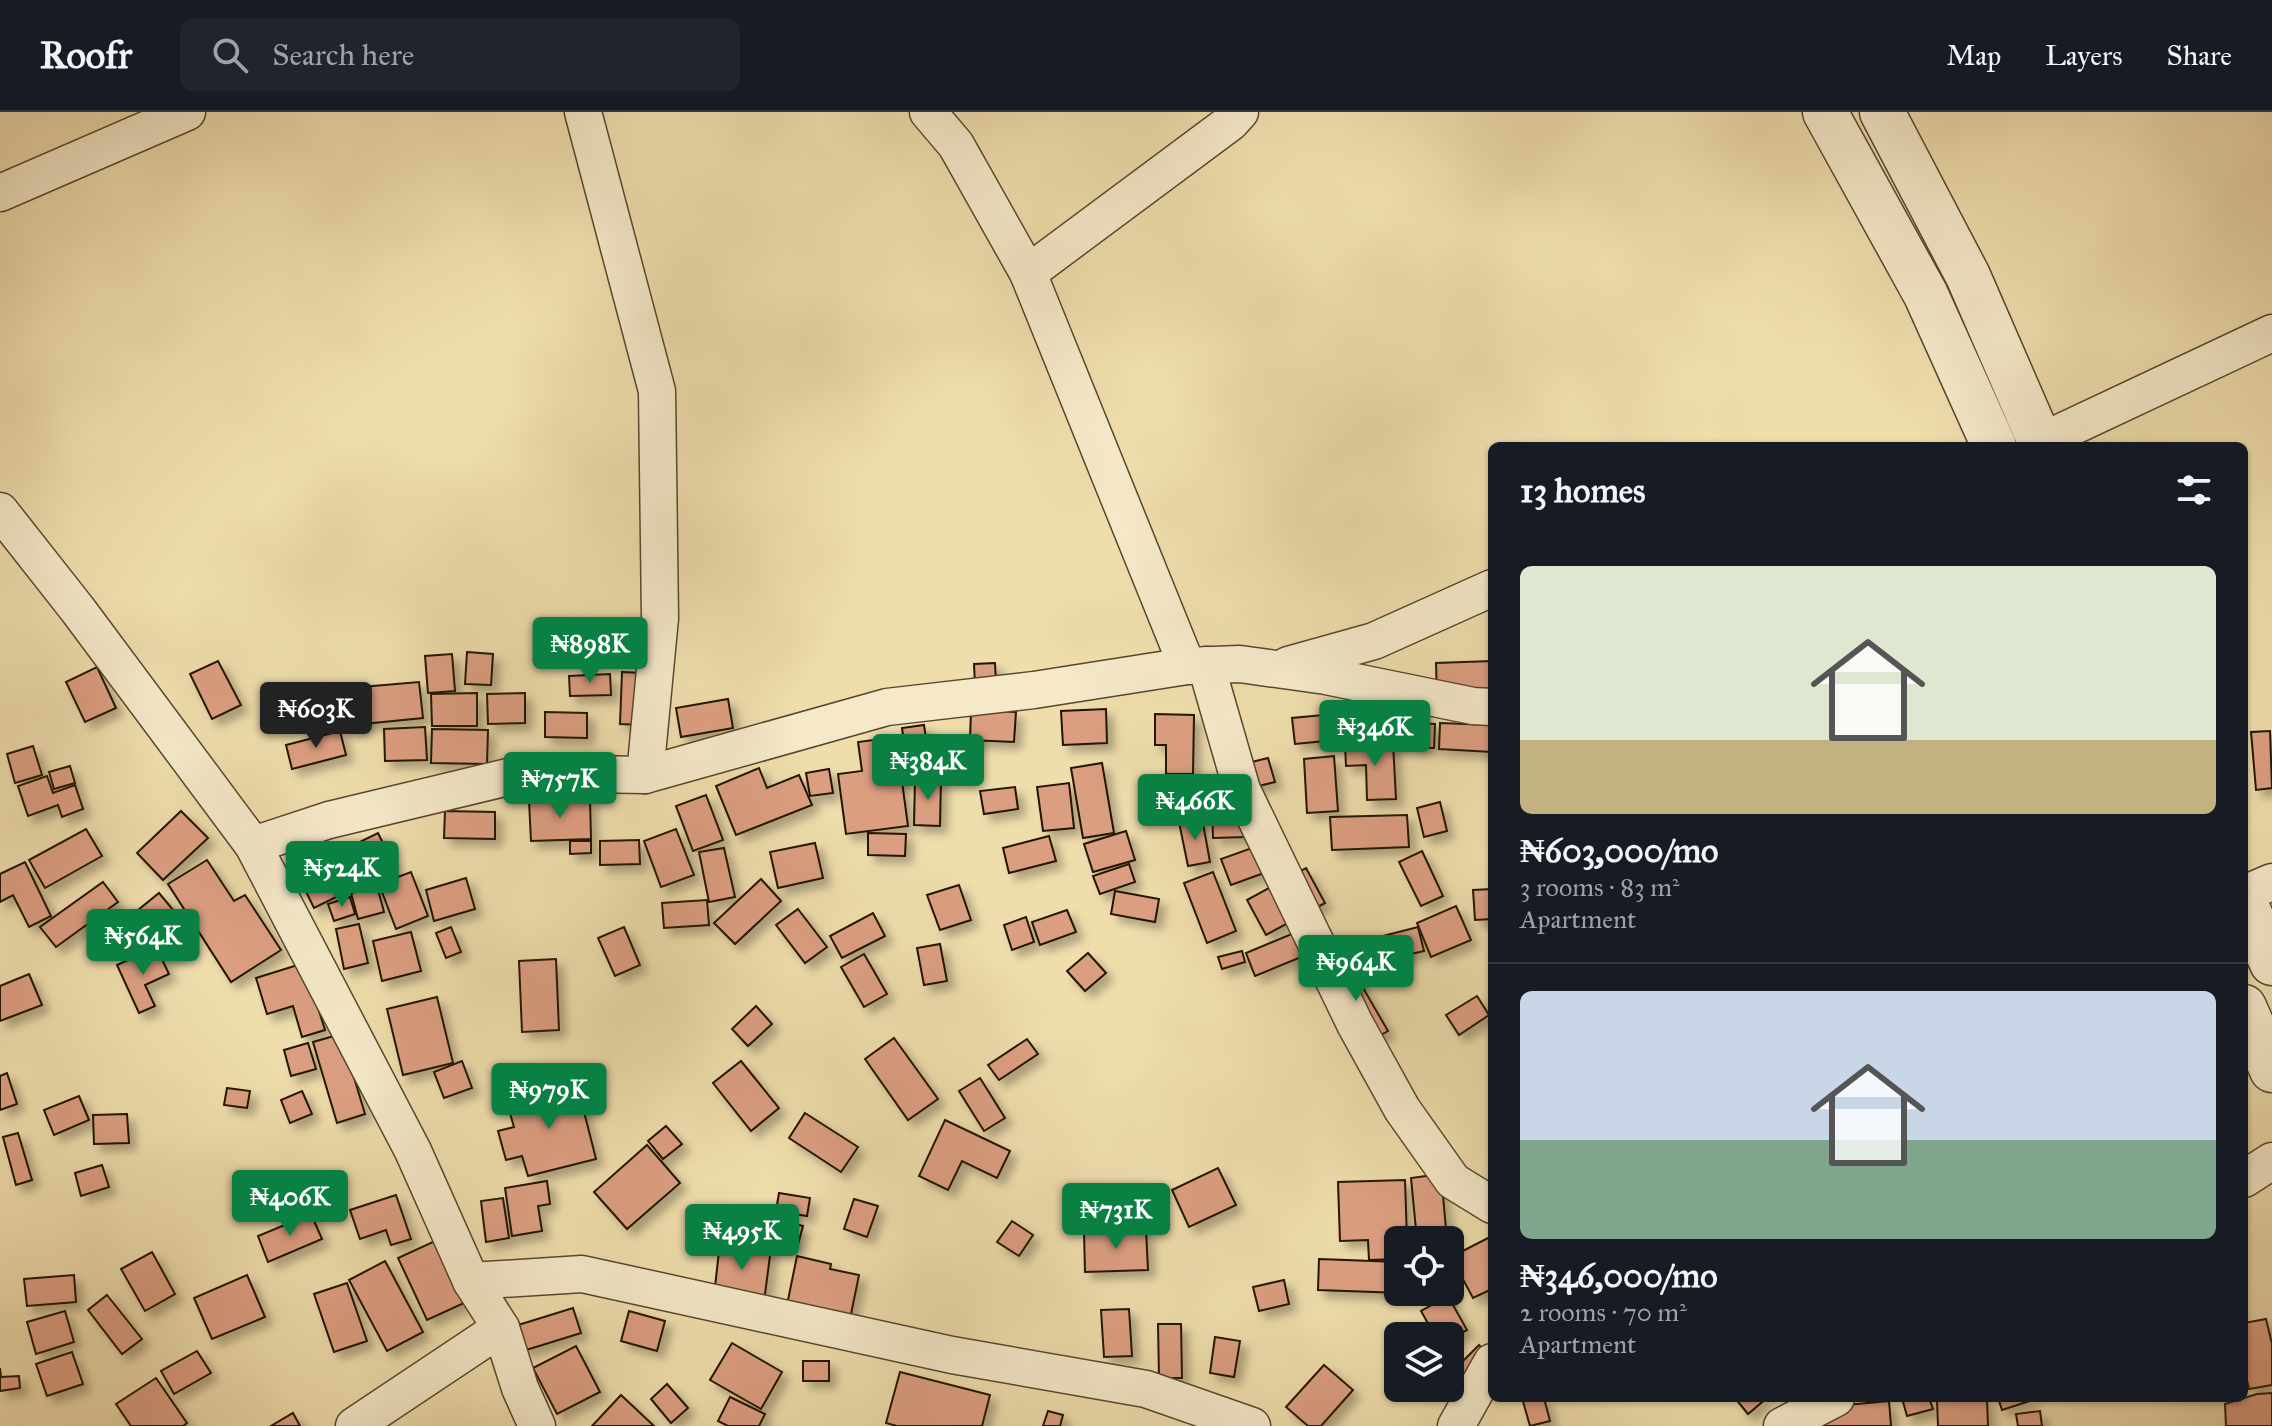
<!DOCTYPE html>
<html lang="en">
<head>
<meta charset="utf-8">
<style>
  body { margin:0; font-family:"IM FELL Great Primer",serif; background:#20242c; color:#f1f3f6; height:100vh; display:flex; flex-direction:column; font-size:30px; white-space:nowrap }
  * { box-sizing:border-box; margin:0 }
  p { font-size:26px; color:#9ea1a6 }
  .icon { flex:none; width:44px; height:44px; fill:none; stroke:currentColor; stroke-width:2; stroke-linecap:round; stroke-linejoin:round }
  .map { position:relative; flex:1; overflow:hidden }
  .sheet { position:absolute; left:1488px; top:330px; width:760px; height:960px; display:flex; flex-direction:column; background:#171b24; border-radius:12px; box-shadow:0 2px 6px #0004 }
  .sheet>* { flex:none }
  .fabs { position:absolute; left:1384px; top:1114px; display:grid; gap:16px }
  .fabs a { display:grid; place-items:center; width:80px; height:80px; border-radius:12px; background:#171b24; box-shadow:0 2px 6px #0004; font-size:40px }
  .price { position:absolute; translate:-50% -68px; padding:0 18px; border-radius:8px; background:#0b8043; color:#fff; font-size:26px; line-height:52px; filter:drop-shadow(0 2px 4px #0008) }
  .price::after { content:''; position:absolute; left:50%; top:48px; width:24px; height:18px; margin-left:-12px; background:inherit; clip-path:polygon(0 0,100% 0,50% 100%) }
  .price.current { background:#222; color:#fff }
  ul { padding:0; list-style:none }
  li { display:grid; align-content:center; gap:16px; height:424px; padding:0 32px }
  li+li { border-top:2px solid #363941 }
  li span { display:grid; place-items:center; height:248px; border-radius:12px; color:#555 }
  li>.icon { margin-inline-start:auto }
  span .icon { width:144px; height:144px; fill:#fffc; stroke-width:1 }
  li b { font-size:34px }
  h2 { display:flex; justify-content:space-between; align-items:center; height:96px; padding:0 32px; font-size:34px }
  header { display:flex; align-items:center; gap:48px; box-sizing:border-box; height:112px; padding:0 40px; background:#171b24; border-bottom:2px solid #363941 }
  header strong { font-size:38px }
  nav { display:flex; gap:44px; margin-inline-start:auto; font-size:28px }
  .search { width:560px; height:72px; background:#20242c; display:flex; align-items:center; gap:20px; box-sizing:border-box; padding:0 28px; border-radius:12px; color:#9ea1a6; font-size:30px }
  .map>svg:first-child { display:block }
  .building { fill:#dc9e81; stroke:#231505; stroke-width:2; filter:url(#shadow) }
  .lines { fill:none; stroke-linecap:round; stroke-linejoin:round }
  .minor-casing { stroke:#56472f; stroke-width:39 }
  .tertiary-casing { stroke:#56472f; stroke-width:47 }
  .minor { stroke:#f5e9c9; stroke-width:36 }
  .tertiary { stroke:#f5e9c9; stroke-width:44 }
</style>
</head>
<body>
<header>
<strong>Roofr</strong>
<div class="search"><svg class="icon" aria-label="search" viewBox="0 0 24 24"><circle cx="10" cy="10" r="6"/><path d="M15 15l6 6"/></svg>Search here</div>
<nav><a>Map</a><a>Layers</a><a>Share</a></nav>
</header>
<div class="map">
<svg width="2272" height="1314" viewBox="0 0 2272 1314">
  <defs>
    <filter id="shadow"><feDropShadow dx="7" dy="7" stdDeviation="4" flood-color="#0004"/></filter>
  </defs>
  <rect width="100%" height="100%" fill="#efddac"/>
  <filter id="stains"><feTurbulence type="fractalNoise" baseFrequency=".0025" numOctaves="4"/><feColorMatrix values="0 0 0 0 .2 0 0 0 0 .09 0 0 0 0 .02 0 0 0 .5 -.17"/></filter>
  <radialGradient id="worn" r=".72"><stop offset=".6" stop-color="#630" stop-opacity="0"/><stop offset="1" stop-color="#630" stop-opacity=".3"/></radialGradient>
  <g class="building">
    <path d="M467,540L493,542L491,573L465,572Z"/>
    <path d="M452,542L455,579L428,581L425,544Z"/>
    <path d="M218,549L241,593L212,607L190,562Z"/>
    <path d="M1492,549V583L1437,585L1436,551Z"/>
    <path d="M995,551L996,572L975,573L974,552Z"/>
    <path d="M97,555L116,596L85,610L66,570Z"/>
    <path d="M622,560L644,561L642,613L620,612Z"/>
    <path d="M610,562L611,583L570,584L569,564Z"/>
    <path d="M419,570L423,606L353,613L350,576Z"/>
    <path d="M477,581V614H432L431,582Z"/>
    <path d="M525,581V611L488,612L487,582Z"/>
    <path d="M728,587L733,616L681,625L676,596Z"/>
    <path d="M1106,597L1107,631L1063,633L1061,599Z"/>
    <path d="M971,598L1016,600L1014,630L970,628Z"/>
    <path d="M545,600L587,601V626L545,625Z"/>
    <path d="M1394,600L1395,626L1327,629L1326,603Z"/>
    <path d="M1155,602L1194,603L1193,662H1166V633H1155Z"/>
    <path d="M1323,603L1325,629L1295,632L1292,606Z"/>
    <path d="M1415,611L1435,612L1434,636L1414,635Z"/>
    <path d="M1440,611L1492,613V640L1439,637Z"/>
    <path d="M924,613L928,641L906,644L902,616Z"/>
    <path d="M425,615L427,648L385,649L384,617Z"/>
    <path d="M432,617L488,618L487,652L431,651Z"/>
    <path d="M340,619L346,643L292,657L286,633Z"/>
    <path d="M2270,619L2272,676L2256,678L2251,620Z"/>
    <path d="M896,625L908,714L846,722L838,662L862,659L858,630Z"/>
    <path d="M1393,631L1396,687L1367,688L1366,653L1346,654L1345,633Z"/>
    <path d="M33,634L42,663L15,671L7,642Z"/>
    <path d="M1334,644L1338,699L1307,701L1304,647Z"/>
    <path d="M1268,646L1275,670L1226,682L1219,658Z"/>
    <path d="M1102,651L1114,721L1083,726L1071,656Z"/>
    <path d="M70,654L75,671L54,677L49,660Z"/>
    <path d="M759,656L767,676L799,663L812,693L736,723L716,674Z"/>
    <path d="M829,657L833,681L810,684L806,661Z"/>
    <path d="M47,664L53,681L75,673L83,697L62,705L58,693L28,704L18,674Z"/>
    <path d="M915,666H941L940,714L914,713Z"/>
    <path d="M1069,671L1074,716L1043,719L1037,675Z"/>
    <path d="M1015,675L1018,697L984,702L980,679Z"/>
    <path d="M706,683L723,728L693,739L676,694Z"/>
    <path d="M590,687L591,727L531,729L529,689Z"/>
    <path d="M1245,688L1246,725L1213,726L1212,689Z"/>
    <path d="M1440,690L1447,719L1424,725L1417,696Z"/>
    <path d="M181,699L208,726L163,768L137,741Z"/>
    <path d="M445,699L495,700V727L444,726Z"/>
    <path d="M1407,703L1409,735L1332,738L1330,705Z"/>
    <path d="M1202,706L1210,750L1188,754L1179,710Z"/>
    <path d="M86,717L102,744L45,776L29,748Z"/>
    <path d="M676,717L694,763L661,775L644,729Z"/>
    <path d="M1126,719L1135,748L1093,760L1084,732Z"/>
    <path d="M378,721L395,756L314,796L288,743L313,731L321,749Z"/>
    <path d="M868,721L906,722L905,744L868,743Z"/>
    <path d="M1049,724L1056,749L1009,761L1003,736Z"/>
    <path d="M1277,727L1286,753L1231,773L1221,747Z"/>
    <path d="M639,728L640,752L600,753V729Z"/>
    <path d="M570,729H591V741L570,742Z"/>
    <path d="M815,731L823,766L778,776L770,740Z"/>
    <path d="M724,736L735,785L709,790L699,740Z"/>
    <path d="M1422,739L1443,784L1421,794L1399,750Z"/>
    <path d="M207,748L234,789L245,783L281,838L231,870L168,772Z"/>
    <path d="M25,750L51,804L29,815L13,783L0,790V762Z"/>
    <path d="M1129,752L1135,770L1100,782L1093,764Z"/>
    <path d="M1306,756L1325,791L1266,823L1247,788Z"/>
    <path d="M411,760L428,804L396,817L379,772Z"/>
    <path d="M1213,760L1236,819L1207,831L1184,771Z"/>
    <path d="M466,766L475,797L434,809L426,778Z"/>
    <path d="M761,767L781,789L735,832L714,811Z"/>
    <path d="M103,770L118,790L56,835L40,815Z"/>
    <path d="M959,773L971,808L940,818L927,783Z"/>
    <path d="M377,774L384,800L358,807L351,781Z"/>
    <path d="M1492,777V807L1475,808L1473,778Z"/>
    <path d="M1115,779L1159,787L1155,810L1111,802Z"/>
    <path d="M159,781L179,805L141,836L121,812Z"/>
    <path d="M350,785L355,802L334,809L328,792Z"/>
    <path d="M707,788L709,813L664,816L662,791Z"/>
    <path d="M1456,794L1471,828L1431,845L1417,811Z"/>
    <path d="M798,797L827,835L805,851L776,813Z"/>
    <path d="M1067,798L1076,820L1040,833L1032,810Z"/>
    <path d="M873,801L885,824L842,846L830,824Z"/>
    <path d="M1026,805L1034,830L1012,838L1004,813Z"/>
    <path d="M1318,811L1328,834L1255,864L1246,841Z"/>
    <path d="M359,812L368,851L344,857L336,817Z"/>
    <path d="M451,815L461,840L446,846L436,821Z"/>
    <path d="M624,815L640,853L615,864L598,826Z"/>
    <path d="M1418,815L1424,839L1389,847L1383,824Z"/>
    <path d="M184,818L193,833L168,847L159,832Z"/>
    <path d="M411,820L421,859L382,869L373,829Z"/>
    <path d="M940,832L947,869L924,873L917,836Z"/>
    <path d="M156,835L169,862L145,873L155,894L139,901L117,853Z"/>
    <path d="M1242,839L1245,850L1222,857L1218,845Z"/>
    <path d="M1088,841L1106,861L1085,879L1067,859Z"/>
    <path d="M864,842L887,882L864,895L841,855Z"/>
    <path d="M556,847L559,918L522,920L519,849Z"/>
    <path d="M1348,850L1388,919L1365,932L1325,863Z"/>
    <path d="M304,851L325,918L302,925L293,894L267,902L256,866Z"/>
    <path d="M29,862L42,893L0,909V874Z"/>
    <path d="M1477,884L1489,903L1459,923L1446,903Z"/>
    <path d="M437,885L453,951L403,963L387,897Z"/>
    <path d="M756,894L772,912L748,934L732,917Z"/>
    <path d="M341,922L365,1002L337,1011L313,930Z"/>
    <path d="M894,926L938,987L908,1008L865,947Z"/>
    <path d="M1027,927L1038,942L999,968L988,953Z"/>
    <path d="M308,931L316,957L291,964L284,938Z"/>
    <path d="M462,949L472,976L444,986L434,960Z"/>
    <path d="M741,949L779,996L751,1019L713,971Z"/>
    <path d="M7,961L17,992L0,998V964Z"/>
    <path d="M980,966L1005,1006L984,1019L959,979Z"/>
    <path d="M577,972L596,1047L528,1064L522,1044L506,1048L498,1019L514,1015L507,991Z"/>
    <path d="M227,976L250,979L247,996L224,993Z"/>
    <path d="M302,979L312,1002L290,1011L281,988Z"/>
    <path d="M79,984L89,1008L54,1023L44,998Z"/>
    <path d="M805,1001L858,1035L841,1060L789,1026Z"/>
    <path d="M127,1002L129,1031L94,1032L93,1003Z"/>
    <path d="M945,1008L1010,1039L997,1066L962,1049L948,1078L919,1064Z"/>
    <path d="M666,1014L682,1032L663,1047L648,1029Z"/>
    <path d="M18,1021L32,1068L16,1073L3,1025Z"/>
    <path d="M647,1033L680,1071L627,1117L594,1080Z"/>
    <path d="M102,1053L109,1075L81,1084L75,1061Z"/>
    <path d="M1218,1056L1236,1093L1189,1115L1172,1078Z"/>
    <path d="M1441,1062L1447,1128H1417L1411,1066Z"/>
    <path d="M1405,1068L1407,1128H1398V1147L1369,1148L1368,1128L1340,1129L1338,1070Z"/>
    <path d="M547,1069L550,1092L538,1094L542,1119L512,1124L505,1076Z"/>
    <path d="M779,1081L810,1086L807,1104L776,1099Z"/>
    <path d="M396,1083L411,1127L391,1133L386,1118L360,1127L350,1098Z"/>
    <path d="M503,1086L509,1126L486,1130L481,1089Z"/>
    <path d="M854,1087L878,1094L867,1125L844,1117Z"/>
    <path d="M739,1097L803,1114L797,1136L733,1118Z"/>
    <path d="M311,1102L322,1127L268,1150L258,1124Z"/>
    <path d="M1012,1109L1033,1123L1019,1144L997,1130Z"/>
    <path d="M1146,1117L1148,1158L1085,1160L1084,1119Z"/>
    <path d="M1492,1124V1177L1473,1186L1451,1145Z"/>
    <path d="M435,1129L464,1191L427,1208L398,1146Z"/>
    <path d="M720,1130L771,1136L764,1190L714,1184Z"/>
    <path d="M152,1140L175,1182L145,1199L121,1157Z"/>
    <path d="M797,1144L831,1152L830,1157L859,1163L850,1207L787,1193Z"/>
    <path d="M1319,1147L1398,1150V1180L1402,1181L1318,1178Z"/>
    <path d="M385,1149L423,1220L387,1239L349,1168Z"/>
    <path d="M74,1163L76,1190L27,1194L24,1167Z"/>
    <path d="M247,1163L265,1205L212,1227L194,1186Z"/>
    <path d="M1284,1168L1289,1192L1259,1199L1253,1175Z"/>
    <path d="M347,1171L367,1229L334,1240L314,1182Z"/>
    <path d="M107,1183L142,1227L122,1242L88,1198Z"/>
    <path d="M1448,1184L1467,1218L1450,1227V1224H1435L1421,1199Z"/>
    <path d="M573,1196L581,1221L523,1239L515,1214Z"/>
    <path d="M1129,1197L1132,1244L1104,1245L1101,1198Z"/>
    <path d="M65,1199L74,1230L36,1242L27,1210Z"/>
    <path d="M629,1199L665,1209L657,1239L621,1229Z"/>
    <path d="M2266,1207L2272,1232V1273L2249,1277L2244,1255V1211Z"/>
    <path d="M1158,1212H1181L1182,1266H1159Z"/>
    <path d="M1215,1225L1240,1229L1234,1265L1210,1261Z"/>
    <path d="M732,1231L782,1260L761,1297L710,1268Z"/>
    <path d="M1479,1233L1491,1245L1467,1271L1454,1258Z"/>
    <path d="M576,1234L600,1280L557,1302L533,1256Z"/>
    <path d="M197,1239L211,1261L174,1282L161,1259Z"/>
    <path d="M72,1240L83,1272L47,1284L36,1252Z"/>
    <rect x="803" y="1249" width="26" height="20"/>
    <path d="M1324,1253L1353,1278L1321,1314H1308L1286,1295Z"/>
    <path d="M0,1256L1,1265L19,1264L20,1276L0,1279Z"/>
    <path d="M900,1260L990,1283L982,1314H897L886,1311Z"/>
    <path d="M156,1266L187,1311L183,1314H131L116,1292Z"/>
    <path d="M667,1272L688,1296L671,1311L651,1287Z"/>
    <path d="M2272,1281V1314H2226L2225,1292L2257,1282Z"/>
    <path d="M621,1283L654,1314H592Z"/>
    <path d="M730,1285L765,1302L759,1314H728L718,1309Z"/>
    <path d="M1522,1286H1544L1550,1309L1530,1314Z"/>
    <path d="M1735,1286H1767L1748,1302Z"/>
    <path d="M1902,1286H1929L1933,1297L1907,1304Z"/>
    <path d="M1998,1286H2033V1288L2002,1298Z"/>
    <path d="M1987,1287L1988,1314H1938L1937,1289Z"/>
    <path d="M1889,1289L1891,1314H1815L1813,1296Z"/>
    <path d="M1048,1299L1063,1303L1060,1314H1043Z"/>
    <path d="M2040,1299L2042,1314H2018L2016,1302Z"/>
    <path d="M293,1301L300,1314H271Z"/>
  </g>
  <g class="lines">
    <defs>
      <g id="minor">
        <path d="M583,0L657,279L660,506L645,663"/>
        <path d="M928,0L956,33L1028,161L1187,554"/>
        <path d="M0,81L187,0"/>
        <path d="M1028,161L1231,10L1240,0"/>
        <path d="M2040,330L2272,221"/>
        <path d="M0,399L78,498L253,733L413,1039L471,1169L501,1216L520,1276L537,1314"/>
        <path d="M1206,553L1242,678L1355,912L1402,997L1453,1069L1492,1093"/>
        <path d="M1288,553L1374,529L1492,476"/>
        <path d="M253,733L329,708L525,661L645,663L887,595L1034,578L1187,554L1240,552L1326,564L1473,594L1492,595"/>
        <path d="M2244,782L2272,770"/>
        <path d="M2244,1067L2272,1049"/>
        <path d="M471,1169L582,1162L952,1243L1146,1277L1252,1314"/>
        <path d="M354,1314L501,1216"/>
        <path d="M1456,1314L1492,1250"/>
        <path d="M1782,1314L1836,1286"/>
      </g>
      <g id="tertiary">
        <path d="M1825,0L1926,183L1994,334"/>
        <path d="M1882,0L1968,164L2042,334"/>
        <path d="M2244,789L2272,851"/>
        <path d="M2244,895L2272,958"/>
      </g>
    </defs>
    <use href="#minor" class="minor-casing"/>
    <use href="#tertiary" class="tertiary-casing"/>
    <use href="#minor" class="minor"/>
    <use href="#tertiary" class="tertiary"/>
  </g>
  <rect width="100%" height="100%" filter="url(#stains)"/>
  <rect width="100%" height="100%" fill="url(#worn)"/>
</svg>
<div class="fabs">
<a><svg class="icon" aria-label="locate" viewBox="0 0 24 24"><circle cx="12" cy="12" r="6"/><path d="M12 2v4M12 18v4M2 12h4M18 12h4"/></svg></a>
<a><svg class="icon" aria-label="layers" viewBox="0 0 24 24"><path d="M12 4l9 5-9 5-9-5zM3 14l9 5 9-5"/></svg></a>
</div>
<b class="price" style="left:590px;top:573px">₦898K</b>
<b class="price current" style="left:316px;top:638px">₦603K</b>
<b class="price" style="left:1375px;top:656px">₦346K</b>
<b class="price" style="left:928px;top:690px">₦384K</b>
<b class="price" style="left:560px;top:708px">₦757K</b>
<b class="price" style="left:1195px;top:730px">₦466K</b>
<b class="price" style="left:342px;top:797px">₦524K</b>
<b class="price" style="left:143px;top:865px">₦564K</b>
<b class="price" style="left:1356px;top:891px">₦964K</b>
<b class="price" style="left:549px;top:1019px">₦979K</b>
<b class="price" style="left:290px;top:1126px">₦406K</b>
<b class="price" style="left:1116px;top:1139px">₦731K</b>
<b class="price" style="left:742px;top:1160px">₦495K</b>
<section class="sheet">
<h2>13 homes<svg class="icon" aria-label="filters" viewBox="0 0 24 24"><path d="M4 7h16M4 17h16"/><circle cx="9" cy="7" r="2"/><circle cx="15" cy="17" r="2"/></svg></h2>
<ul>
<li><span style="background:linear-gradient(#dfe7d0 70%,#c2b280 0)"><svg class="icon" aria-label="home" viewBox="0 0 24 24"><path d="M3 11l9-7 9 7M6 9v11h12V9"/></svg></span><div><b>₦603,000/mo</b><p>3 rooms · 83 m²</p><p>Apartment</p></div></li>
<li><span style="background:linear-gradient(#c9d6e8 60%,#7fa58c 0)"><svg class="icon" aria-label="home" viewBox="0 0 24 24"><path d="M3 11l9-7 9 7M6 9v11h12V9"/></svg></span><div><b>₦346,000/mo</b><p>2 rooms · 70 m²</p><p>Apartment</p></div></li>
</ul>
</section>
</div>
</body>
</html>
